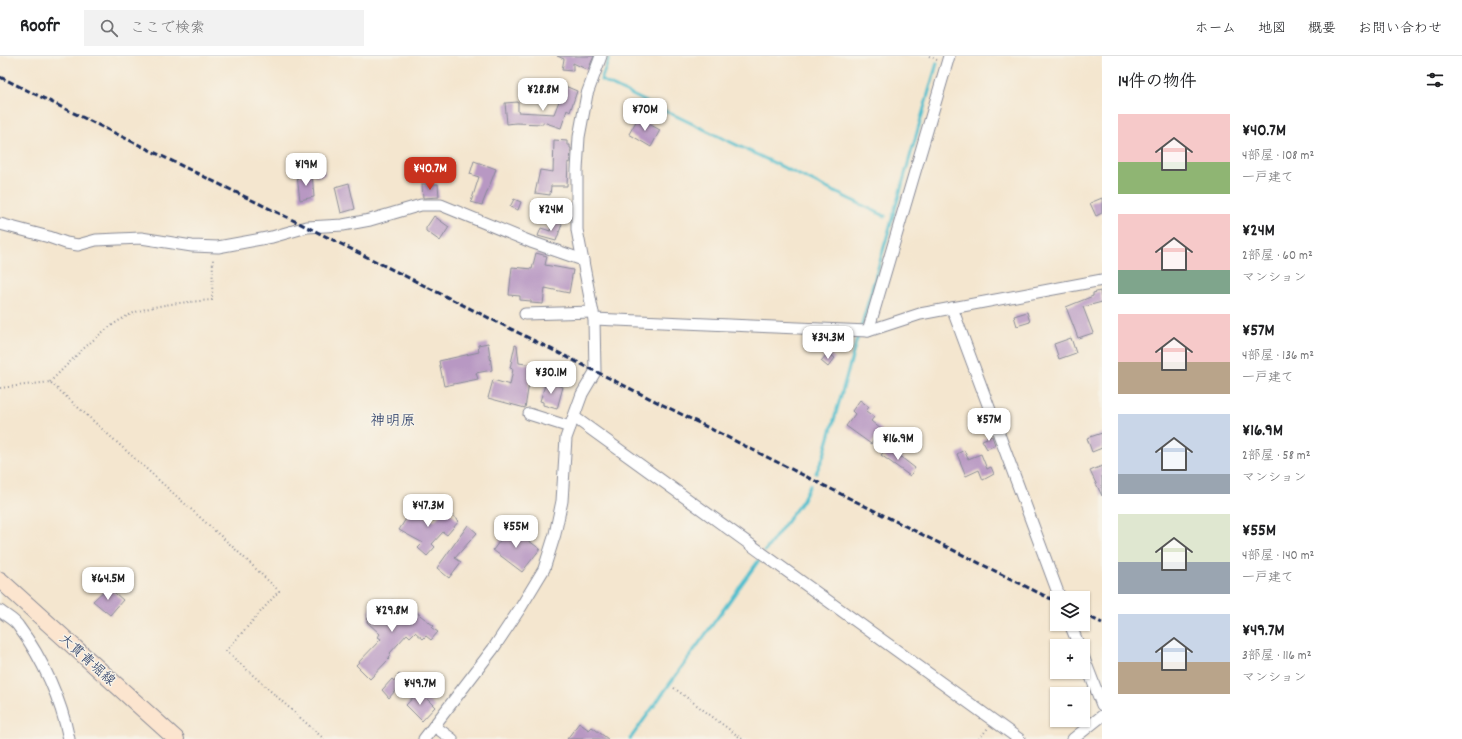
<!DOCTYPE html>
<html lang="ja">
<head>
<meta charset="utf-8">
<style>
  body { margin:0; font-family:Dekko,"Klee One",sans-serif; background:#f2f2f2; color:#202124; height:100vh; display:flex; flex-direction:column; font-size:15px; white-space:nowrap }
  * { box-sizing:border-box; margin:0 }
  p { font-size:13px; color:#757577 }
  .icon { flex:none; width:22px; height:22px; fill:none; stroke:currentColor; stroke-width:2; stroke-linecap:round; stroke-linejoin:round }
  .map { position:relative; flex:1; overflow:hidden }
  .panel { display:flex; flex-direction:column; background:#fff; width:360px }
  .panel>* { flex:none }
  .tools { position:absolute; left:1050px; top:535px; display:grid; gap:8px }
  .tools a { display:grid; place-items:center; width:40px; height:40px; border-radius:0px; background:#fff; box-shadow:0 1px 3px #0004; font-size:20px }
  .price { position:absolute; translate:-50% -34px; padding:0 9px; border-radius:8px; background:#fff; color:#222; font-size:13px; line-height:26px; filter:drop-shadow(0 1px 2px #0008) }
  .price::after { content:''; position:absolute; left:50%; top:24px; width:12px; height:9px; margin-left:-6px; background:inherit; clip-path:polygon(0 0,100% 0,50% 100%) }
  .price.current { background:#c8321e; color:#fff }
  ul { padding:0; list-style:none }
  li { display:flex; align-items:center; gap:12px; height:100px; padding:0 16px }
  li span { display:grid; place-items:center; flex:none; width:112px; height:80px; border-radius:0px; color:#555 }
  li>.icon { margin-inline-start:auto }
  span .icon { width:48px; height:48px; fill:#fffc; stroke-width:1 }
  li b { font-size:17px }
  h2 { display:flex; justify-content:space-between; align-items:center; height:48px; padding:0 16px; font-size:17px }
  header { display:flex; align-items:center; gap:24px; box-sizing:border-box; height:56px; padding:0 20px; background:#fff; border-bottom:1px solid #e0e0e0 }
  header strong { font-size:19px }
  nav { display:flex; gap:22px; margin-inline-start:auto; font-size:14px }
  .search { width:280px; height:36px; background:#f2f2f2; display:flex; align-items:center; gap:10px; box-sizing:border-box; padding:0 14px; border-radius:0px; color:#757577; font-size:15px }
  main { display:flex; flex:1; min-height:0 }
  .map>svg:first-child { display:block }
  .lines { fill:none; stroke-linecap:round; stroke-linejoin:round }
  .stream { stroke:#53bfce; stroke-width:3 }
  .building { fill:#b898c3 }
  .minor-casing { stroke:#888a96; stroke-width:13 }
  .secondary-casing { stroke:#888a96; stroke-width:18 }
  .path { stroke:#888a96; stroke-width:2; stroke-dasharray:1 3; stroke-linecap:butt }
  .minor { stroke:#fff; stroke-width:11 }
  .secondary { stroke:#fce5cf; stroke-width:16 }
  .rail { stroke:#1b2f5e; stroke-width:3; stroke-dasharray:6 3; stroke-linecap:butt }
  .labels { text-anchor:middle; stroke-width:3; stroke-linejoin:round; paint-order:stroke }
  .street-label { font-size:14px; fill:#1b2f5e; stroke:#f7f3e8 }
  .neighbourhood-label { font-size:15px; fill:#1b2f5e; stroke:#f7f3e8 }
</style>
</head>
<body>
<header>
<strong>Roofr</strong>
<div class="search"><svg class="icon" aria-label="search" viewBox="0 0 24 24"><circle cx="10" cy="10" r="6"/><path d="M15 15l6 6"/></svg>ここで検索</div>
<nav><a>ホーム</a><a>地図</a><a>概要</a><a>お問い合わせ</a></nav>
</header>
<main>
<div class="map">
<svg width="1102" height="683" viewBox="0 0 1102 683">
  <rect width="100%" height="100%" fill="#f7f3e8"/>
  <filter id="ink" filterUnits="userSpaceOnUse"><feTurbulence type="fractalNoise" baseFrequency=".025" numOctaves="2"/><feDisplacementMap in="SourceGraphic" scale="8" xChannelSelector="R" yChannelSelector="G"/><feConvolveMatrix kernelMatrix="1 2 1 2 8 2 1 2 1" color-interpolation-filters="sRGB"/></filter>
  <filter id="wash" filterUnits="userSpaceOnUse"><feTurbulence type="fractalNoise" baseFrequency=".012" numOctaves="4" result="noise"/><feDisplacementMap in="SourceGraphic" scale="16" xChannelSelector="R" yChannelSelector="G"/><feGaussianBlur stdDeviation="0.9" result="paint"/><feColorMatrix in="noise" values="0 0 0 0 0 0 0 0 0 0 0 0 0 0 0 0 0 1.4 0 .05"/><feComposite in="paint" operator="in"/></filter>
  <g filter="url(#wash)">
    <rect width="100%" height="100%" fill="#f4e6cf"/>
    <g class="lines">
      <g class="stream">
        <path d="M610,0L601,24L885,160"/>
        <path d="M861,271L937,7"/>
        <path d="M816,417L824,399L858,280"/>
        <path d="M765,495L802,445L810,429"/>
        <path d="M630,683L759,504"/>
      </g>
    </g>
    <g id="blocks">
      <g class="building">
        <path d="M557,0H594L588,14L573,7V15L562,14L564,3Z"/>
        <path d="M565,30L577,35L570,56L567,54L561,72L543,66V68L516,67L507,68L505,47L518,46V56L554,58Z"/>
        <path d="M638,62L660,74L651,91L629,78Z"/>
        <path d="M554,84L567,85V89H570V92H571L570,107L568,106L567,130H551L550,139L535,137L540,114L553,116Z"/>
        <path d="M322,105L325,119L315,121L312,107Z"/>
        <path d="M474,105L496,113L482,149L471,146L479,121L470,118Z"/>
        <path d="M312,118L314,141L300,144L297,120Z"/>
        <path d="M349,127L355,153L341,157L335,131Z"/>
        <path d="M422,128H438L439,141L423,142Z"/>
        <path d="M1102,142V157L1096,160L1090,147Z"/>
        <path d="M514,143L521,146L518,154L510,151Z"/>
        <path d="M434,160L449,171L440,185L426,175V172Z"/>
        <path d="M554,165L562,168L556,185L538,180L541,172L550,175Z"/>
        <path d="M536,197L547,200L545,209L573,214L569,237L545,232L543,248L531,247V245L520,244V240L509,239L512,211L532,213Z"/>
        <path d="M1100,235L1102,246L1083,251L1093,277L1078,282L1066,251L1093,240V237Z"/>
        <path d="M1027,256L1030,266L1017,270L1014,260Z"/>
        <path d="M1071,282L1076,297L1059,303L1054,288Z"/>
        <path d="M488,287L492,314L476,317L478,323L444,330L439,305L479,296L478,289Z"/>
        <path d="M515,289L517,290L519,307L532,309L525,352L488,342L493,324L510,329L513,313L510,312Z"/>
        <path d="M828,297L835,302L828,311L821,305Z"/>
        <path d="M546,326L563,331L557,353L543,349V346L540,345Z"/>
        <path d="M860,344L869,351L866,355L874,361L871,365L882,374L871,388L846,370L855,358L852,355Z"/>
        <path d="M1102,377V392L1092,396L1087,382Z"/>
        <path d="M992,380L995,389L987,393L982,384Z"/>
        <path d="M888,391L915,412L910,420L881,399Z"/>
        <path d="M964,394L968,403L981,398L987,413L991,411L994,418L983,424L979,414L966,420L957,398Z"/>
        <path d="M1102,410V440L1090,415Z"/>
        <path d="M412,453L434,465L445,453L459,465L447,479L443,476L432,488L435,491L427,500L418,492L423,487L399,474Z"/>
        <path d="M468,469L477,477L455,502L461,506L449,522L437,512Z"/>
        <path d="M510,471L540,493L522,516L493,494Z"/>
        <path d="M108,531L123,544L110,559L93,545Z"/>
        <path d="M392,544L407,549L434,570L432,572L438,576L431,584L426,580L423,583L415,576L410,581L407,578L390,597L391,598L388,602L389,603L370,623L356,609L381,583L378,581L380,578L367,566L369,554H370L371,550L388,553Z"/>
        <path d="M399,618L405,623L389,642L382,634L392,623L394,625Z"/>
        <path d="M419,635L435,651L422,665L406,649Z"/>
        <path d="M579,667L589,674L592,671L608,683H567Z"/>
      </g>
    </g>
  </g>
  <g filter="url(#ink)">
    <use href="#blocks" fill-opacity="0" stroke="#888a96" stroke-width="1"/>
    <g class="lines">
      <defs>
        <g id="minor">
          <path d="M0,168L49,181L66,187L78,189L96,184L141,182L192,190L218,191L272,181L307,171L343,169L370,164L421,149H441L531,186L583,204"/>
          <path d="M952,252L1060,542"/>
          <path d="M525,258L593,256"/>
          <path d="M594,263L868,275L920,258L1102,224"/>
          <path d="M868,275L949,0"/>
          <path d="M529,358L570,371"/>
          <path d="M574,361L1019,683"/>
          <path d="M0,555C6,560 15,564 19,571C43,603 61,644 69,683"/>
          <path d="M1070,568L1079,590"/>
          <path d="M1083,600L1102,649"/>
          <path d="M434,670L452,683"/>
          <path d="M424,683L493,593L521,551L544,513L555,478L562,445L566,382L582,338L595,316L594,263L577,174V114L579,81L587,38L601,0"/>
          <path d="M1073,683L1102,660"/>
        </g>
        <path id="secondary" d="M0,524L176,683"/>
      </defs>
      <use href="#minor" class="minor-casing"/>
      <use href="#secondary" class="secondary-casing"/>
      <g class="path">
        <path d="M929,0L937,4"/>
        <path d="M50,326C73,303 105,268 136,256C158,248 188,246 212,244L213,202"/>
        <path d="M0,332L50,326L234,492L279,535L226,595L324,683"/>
        <path d="M674,632L742,683"/>
        <path d="M979,683L988,672"/>
      </g>
      <use href="#minor" class="minor"/>
      <use href="#secondary" class="secondary"/>
      <g class="rail">
        <path d="M0,21L307,171L1057,546"/>
        <path d="M1083,558L1102,567"/>
      </g>
    </g>
  </g>
  <g class="labels">
    <g class="street-label">
      <text transform="translate(88 603) rotate(42)" y="5">大貫青堀線</text>
    </g>
    <g class="neighbourhood-label">
      <text x="393" y="369">神明原</text>
    </g>
  </g>
</svg>
<div class="tools">
<a><svg class="icon" aria-label="layers" viewBox="0 0 24 24"><path d="M12 4l9 5-9 5-9-5zM3 14l9 5 9-5"/></svg></a>
<a>+</a>
<a>−</a>
</div>
<b class="price" style="left:543px;top:56px">¥28.8M</b>
<b class="price" style="left:645px;top:76px">¥70M</b>
<b class="price" style="left:306px;top:131px">¥19M</b>
<b class="price current" style="left:430px;top:135px">¥40.7M</b>
<b class="price" style="left:551px;top:176px">¥24M</b>
<b class="price" style="left:828px;top:304px">¥34.3M</b>
<b class="price" style="left:551px;top:339px">¥30.1M</b>
<b class="price" style="left:989px;top:386px">¥57M</b>
<b class="price" style="left:898px;top:405px">¥16.9M</b>
<b class="price" style="left:428px;top:472px">¥47.3M</b>
<b class="price" style="left:516px;top:493px">¥55M</b>
<b class="price" style="left:108px;top:545px">¥64.5M</b>
<b class="price" style="left:392px;top:577px">¥29.8M</b>
<b class="price" style="left:420px;top:650px">¥49.7M</b>
</div>
<section class="panel">
<h2>14件の物件<svg class="icon" aria-label="filters" viewBox="0 0 24 24"><path d="M4 7h16M4 17h16"/><circle cx="9" cy="7" r="2"/><circle cx="15" cy="17" r="2"/></svg></h2>
<ul>
<li><span style="background:linear-gradient(#f6c9c9 60%,#8fb573 0)"><svg class="icon" aria-label="home" viewBox="0 0 24 24"><path d="M3 11l9-7 9 7M6 9v11h12V9"/></svg></span><div><b>¥40.7M</b><p>4部屋 · 108 m²</p><p>一戸建て</p></div></li>
<li><span style="background:linear-gradient(#f6c9c9 70%,#7fa58c 0)"><svg class="icon" aria-label="home" viewBox="0 0 24 24"><path d="M3 11l9-7 9 7M6 9v11h12V9"/></svg></span><div><b>¥24M</b><p>2部屋 · 60 m²</p><p>マンション</p></div></li>
<li><span style="background:linear-gradient(#f6c9c9 60%,#b9a48a 0)"><svg class="icon" aria-label="home" viewBox="0 0 24 24"><path d="M3 11l9-7 9 7M6 9v11h12V9"/></svg></span><div><b>¥57M</b><p>4部屋 · 136 m²</p><p>一戸建て</p></div></li>
<li><span style="background:linear-gradient(#c9d6e8 75%,#9aa5b1 0)"><svg class="icon" aria-label="home" viewBox="0 0 24 24"><path d="M3 11l9-7 9 7M6 9v11h12V9"/></svg></span><div><b>¥16.9M</b><p>2部屋 · 58 m²</p><p>マンション</p></div></li>
<li><span style="background:linear-gradient(#dfe7d0 60%,#9aa5b1 0)"><svg class="icon" aria-label="home" viewBox="0 0 24 24"><path d="M3 11l9-7 9 7M6 9v11h12V9"/></svg></span><div><b>¥55M</b><p>4部屋 · 140 m²</p><p>一戸建て</p></div></li>
<li><span style="background:linear-gradient(#c9d6e8 60%,#b9a48a 0)"><svg class="icon" aria-label="home" viewBox="0 0 24 24"><path d="M3 11l9-7 9 7M6 9v11h12V9"/></svg></span><div><b>¥49.7M</b><p>3部屋 · 116 m²</p><p>マンション</p></div></li>
</ul>
</section>
</main>
</body>
</html>
